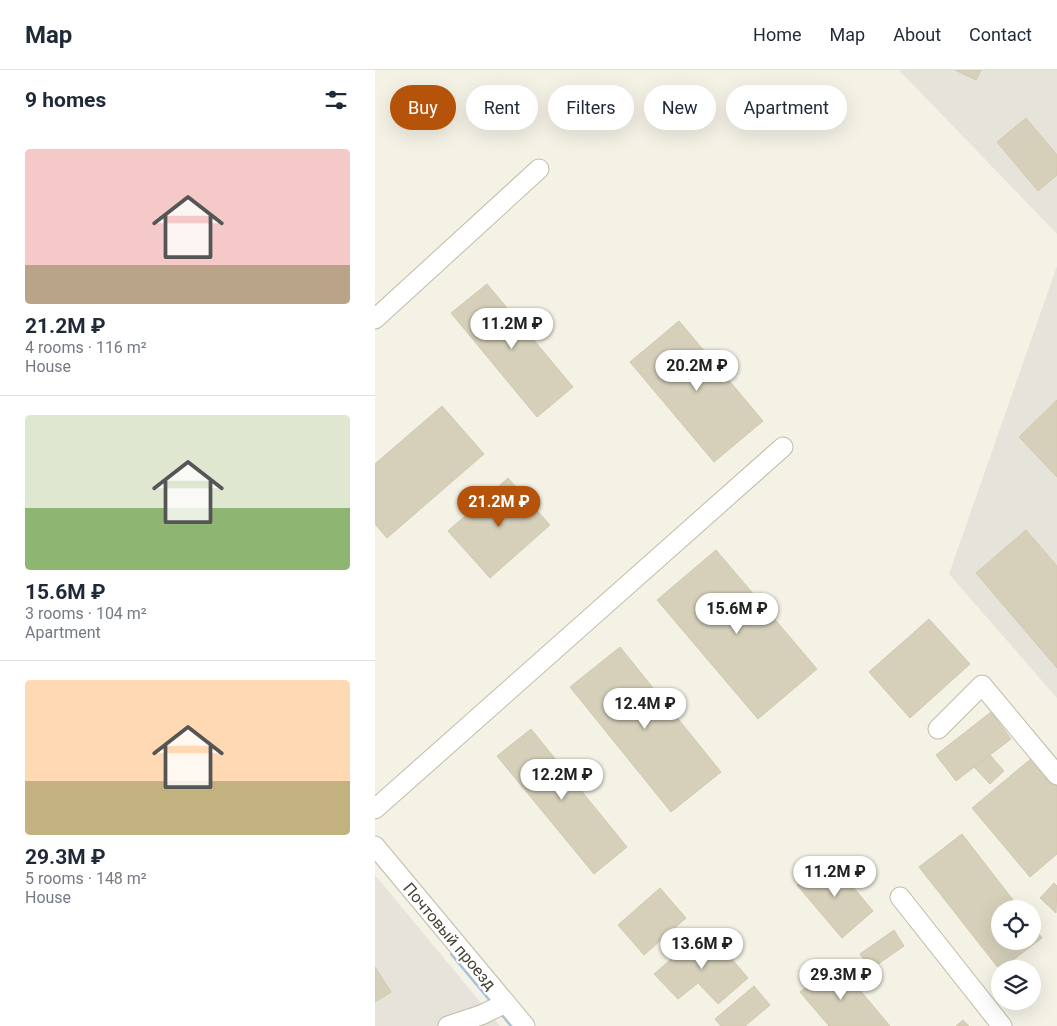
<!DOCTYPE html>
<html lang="en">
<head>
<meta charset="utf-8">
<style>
  body { margin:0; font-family:Roboto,sans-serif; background:#f6f6f7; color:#1f2937; height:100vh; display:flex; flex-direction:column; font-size:19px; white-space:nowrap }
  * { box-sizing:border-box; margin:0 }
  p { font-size:16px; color:#747a83 }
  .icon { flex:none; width:28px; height:28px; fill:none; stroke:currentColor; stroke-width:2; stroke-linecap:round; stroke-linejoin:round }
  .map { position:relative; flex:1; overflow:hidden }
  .sheet { display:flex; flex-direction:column; background:#fff; width:375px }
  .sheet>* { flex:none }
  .hud { position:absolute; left:15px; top:15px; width:475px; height:45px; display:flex; gap:10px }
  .tools { position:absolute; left:616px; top:830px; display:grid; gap:10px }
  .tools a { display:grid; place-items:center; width:50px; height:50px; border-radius:50%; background:#fff; box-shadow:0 5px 20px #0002; font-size:25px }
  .price { position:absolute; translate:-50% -42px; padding:0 11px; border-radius:18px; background:#fff; color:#222; font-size:16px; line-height:32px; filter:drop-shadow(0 1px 2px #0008) }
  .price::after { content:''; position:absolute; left:50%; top:30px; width:15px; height:11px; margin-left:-8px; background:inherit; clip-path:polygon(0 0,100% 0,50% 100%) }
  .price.current { background:#b45309; color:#fff }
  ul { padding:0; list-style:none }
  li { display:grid; align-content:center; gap:10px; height:265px; padding:0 25px }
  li+li { border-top:1px solid #e0e1e3 }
  li span { display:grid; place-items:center; height:155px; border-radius:5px; color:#555 }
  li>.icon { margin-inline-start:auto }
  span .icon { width:90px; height:90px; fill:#fffc; stroke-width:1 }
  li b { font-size:21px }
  h2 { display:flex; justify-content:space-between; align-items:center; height:60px; padding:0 25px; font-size:21px }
  .pill { padding:0 18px; border-radius:22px; background:#fff; box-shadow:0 5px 20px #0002; font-size:18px; line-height:45px }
  .pill.current { background:#b45309; color:#fff }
  header { display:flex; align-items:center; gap:30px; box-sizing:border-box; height:70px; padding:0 25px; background:#fff; border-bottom:1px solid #e0e1e3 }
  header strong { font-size:24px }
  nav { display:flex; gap:28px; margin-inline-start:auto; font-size:18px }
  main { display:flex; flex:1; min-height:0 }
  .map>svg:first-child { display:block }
  .industrial { fill:#e6e3da }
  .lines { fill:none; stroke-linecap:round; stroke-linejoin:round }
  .stream { stroke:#9dc3f5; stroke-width:5.5 }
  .building { fill:#d6d0ba; stroke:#d2c9ad }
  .minor-casing { stroke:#c0bca7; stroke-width:21 }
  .minor { stroke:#fff; stroke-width:19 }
  .labels { text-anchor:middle; stroke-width:4; stroke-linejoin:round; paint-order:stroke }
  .street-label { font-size:16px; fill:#474334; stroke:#fff }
</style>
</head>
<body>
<header>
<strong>Map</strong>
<nav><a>Home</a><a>Map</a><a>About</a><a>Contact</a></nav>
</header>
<main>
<section class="sheet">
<h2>9 homes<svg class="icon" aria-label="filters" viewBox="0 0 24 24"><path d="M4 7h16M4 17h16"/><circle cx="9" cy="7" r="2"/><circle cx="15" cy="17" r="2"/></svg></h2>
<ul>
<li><span style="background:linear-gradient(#f6c9c9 75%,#b9a48a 0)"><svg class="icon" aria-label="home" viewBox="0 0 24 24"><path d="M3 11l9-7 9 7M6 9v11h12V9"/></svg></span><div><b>21.2M ₽</b><p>4 rooms · 116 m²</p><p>House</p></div></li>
<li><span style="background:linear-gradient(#dfe7d0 60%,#8fb573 0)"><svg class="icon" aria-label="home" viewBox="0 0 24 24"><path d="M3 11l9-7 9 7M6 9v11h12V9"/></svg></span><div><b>15.6M ₽</b><p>3 rooms · 104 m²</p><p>Apartment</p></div></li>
<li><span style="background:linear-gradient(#ffd9b3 65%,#c2b280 0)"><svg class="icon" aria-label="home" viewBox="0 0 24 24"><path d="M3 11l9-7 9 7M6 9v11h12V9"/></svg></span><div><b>29.3M ₽</b><p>5 rooms · 148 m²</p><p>House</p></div></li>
</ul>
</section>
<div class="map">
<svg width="682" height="956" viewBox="0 0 682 956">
  <rect width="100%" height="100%" fill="#f4f2e5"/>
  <g class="industrial">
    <path d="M524,0H682V164Z"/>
    <path d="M682,196V628L574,504Z"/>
    <path d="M0,805L125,956H0Z"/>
  </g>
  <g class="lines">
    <path class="stream" d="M78,884L138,956"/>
  </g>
  <g class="building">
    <path d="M580,0H606L601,10Z"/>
    <path d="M651,48L682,85V105L663,121L622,72Z"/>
    <path d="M112,214L198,317L162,347L76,243Z"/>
    <path d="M304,251L388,351L339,392L255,292Z"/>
    <path d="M682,330V407L644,367Z"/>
    <path d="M67,336L109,384L12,468L0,454V394Z"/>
    <path d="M133,408L175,455L115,508L73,461Z"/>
    <path d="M651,460L682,496V598L601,503Z"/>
    <path d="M341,480L442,599L383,649L282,530Z"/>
    <path d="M554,549L595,594L535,648L494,602Z"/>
    <path d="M245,577L346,702L296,742L195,617Z"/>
    <path d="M616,642L636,669L581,711L561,685Z"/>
    <path d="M156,659L252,777L219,804L122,686Z"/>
    <path d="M615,685L629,701L615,714L599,697Z"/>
    <path d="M658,687L682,716V784L655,807L597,738Z"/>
    <path d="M587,764L645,839H625V871H658V855L667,868L625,900L544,797Z"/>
    <path d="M454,788L498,841L467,868L422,815Z"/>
    <path d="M679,813L682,816L681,843L665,828Z"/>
    <path d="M285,818L311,848L269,885L243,855Z"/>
    <path d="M331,859L373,908L343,934L323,913L303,929L279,904Z"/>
    <path d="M519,860L529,876L496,899L485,884Z"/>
    <path d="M461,892L515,956H454L425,922Z"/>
    <path d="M0,897L16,922L0,932Z"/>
    <path d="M379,916L395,935L370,956H346L340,949Z"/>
    <path d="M588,950L594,956H581Z"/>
  </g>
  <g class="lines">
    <defs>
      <g id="minor">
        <path d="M0,249L164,99"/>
        <path d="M563,659L607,615L682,705"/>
        <path d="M0,739L408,377"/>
        <path d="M0,776L150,956"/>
        <path d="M525,827L627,956"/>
        <path d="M73,956L106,945L131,933"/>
      </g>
    </defs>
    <use href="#minor" class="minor-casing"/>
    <use href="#minor" class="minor"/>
  </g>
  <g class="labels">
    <g class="street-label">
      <text transform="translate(75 866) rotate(50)" y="6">Почтовый проезд</text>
    </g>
  </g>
</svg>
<div class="tools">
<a><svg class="icon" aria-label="locate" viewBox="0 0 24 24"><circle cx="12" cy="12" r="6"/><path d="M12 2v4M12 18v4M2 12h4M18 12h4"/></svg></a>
<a><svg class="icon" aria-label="layers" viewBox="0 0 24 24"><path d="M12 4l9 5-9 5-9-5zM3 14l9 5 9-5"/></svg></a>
</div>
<b class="price" style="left:137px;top:280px">11.2M ₽</b>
<b class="price" style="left:322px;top:322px">20.2M ₽</b>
<b class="price current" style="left:124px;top:458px">21.2M ₽</b>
<b class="price" style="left:362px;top:565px">15.6M ₽</b>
<b class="price" style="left:270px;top:660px">12.4M ₽</b>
<b class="price" style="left:187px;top:731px">12.2M ₽</b>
<b class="price" style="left:460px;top:828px">11.2M ₽</b>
<b class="price" style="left:327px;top:900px">13.6M ₽</b>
<b class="price" style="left:466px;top:931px">29.3M ₽</b>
<div class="hud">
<a class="pill current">Buy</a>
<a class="pill">Rent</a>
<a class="pill">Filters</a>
<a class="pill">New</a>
<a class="pill">Apartment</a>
</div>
</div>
</main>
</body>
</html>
